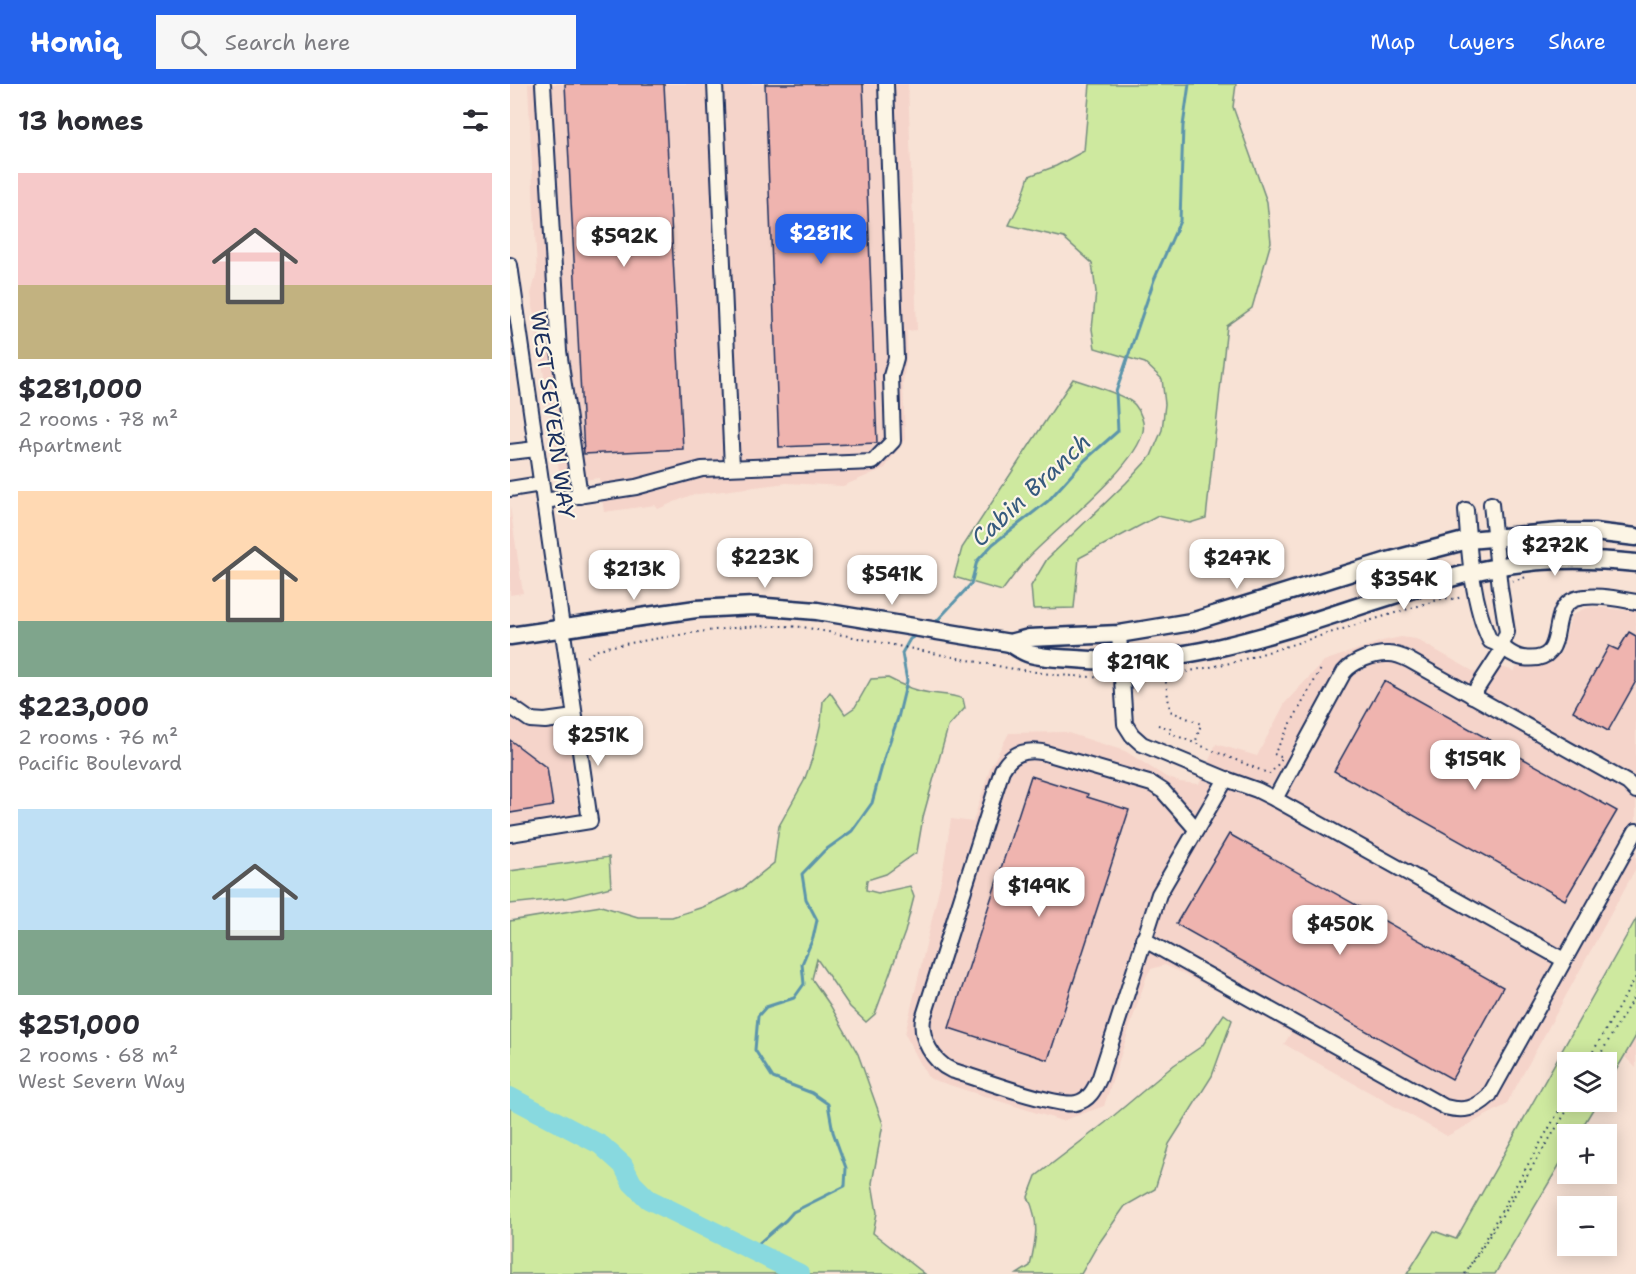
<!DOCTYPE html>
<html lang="en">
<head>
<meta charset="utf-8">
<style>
  body { margin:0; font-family:"Shantell Sans",sans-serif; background:#f7f7f7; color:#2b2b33; height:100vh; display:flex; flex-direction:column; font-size:22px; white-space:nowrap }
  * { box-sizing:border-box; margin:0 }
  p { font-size:20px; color:#7c7c81 }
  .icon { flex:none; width:33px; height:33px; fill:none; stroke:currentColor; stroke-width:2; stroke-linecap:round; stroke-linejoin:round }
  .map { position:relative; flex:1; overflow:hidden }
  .sheet { display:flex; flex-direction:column; background:#fff; width:510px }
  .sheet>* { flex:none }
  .buttons { position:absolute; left:1047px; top:968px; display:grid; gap:12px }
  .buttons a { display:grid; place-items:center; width:60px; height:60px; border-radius:0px; background:#fff; box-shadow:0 3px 15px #0003; font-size:30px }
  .price { position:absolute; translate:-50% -51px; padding:0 14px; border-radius:12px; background:#fff; color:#222; font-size:20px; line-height:39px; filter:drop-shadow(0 2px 3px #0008) }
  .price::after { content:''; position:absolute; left:50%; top:36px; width:18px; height:14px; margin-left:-9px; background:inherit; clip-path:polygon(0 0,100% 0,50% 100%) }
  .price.current { background:#2563eb; color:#fff }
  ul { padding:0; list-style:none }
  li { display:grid; align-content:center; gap:12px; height:318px; padding:0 18px }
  li span { display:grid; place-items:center; height:186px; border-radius:0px; color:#555 }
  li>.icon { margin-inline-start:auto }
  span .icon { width:108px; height:108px; fill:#fffc; stroke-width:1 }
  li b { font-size:26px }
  h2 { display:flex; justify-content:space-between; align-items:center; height:72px; padding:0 18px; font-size:26px }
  header { display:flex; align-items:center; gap:36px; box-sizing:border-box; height:84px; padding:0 30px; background:#2563eb; color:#fff }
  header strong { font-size:28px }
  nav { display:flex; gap:33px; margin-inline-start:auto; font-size:21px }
  .search { width:420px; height:54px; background:#f7f7f7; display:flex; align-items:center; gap:15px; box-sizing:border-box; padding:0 21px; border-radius:0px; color:#7c7c81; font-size:22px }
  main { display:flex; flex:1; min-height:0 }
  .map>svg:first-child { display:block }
  .built { fill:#f5d4ca }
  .green { fill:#cee99f; stroke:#748c7e; stroke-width:1.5 }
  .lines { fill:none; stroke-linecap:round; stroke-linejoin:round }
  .stream { stroke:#5c95ab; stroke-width:3 }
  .river { stroke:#88d9df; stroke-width:20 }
  .building { fill:#efb4af; stroke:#1b2f5e; stroke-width:1.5 }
  .minor-casing { stroke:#1b2f5e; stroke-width:18 }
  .major-casing { stroke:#1b2f5e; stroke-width:21 }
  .path { stroke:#1b2f5e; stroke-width:2; stroke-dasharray:1.5 4.5; stroke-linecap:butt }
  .minor { stroke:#fcf5e5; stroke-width:14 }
  .major { stroke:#fcf5e5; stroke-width:16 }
  .labels { text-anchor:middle; stroke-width:4.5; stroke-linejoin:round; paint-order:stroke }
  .street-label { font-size:22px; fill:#1b2f5e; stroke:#fcf5e5 }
  .water-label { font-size:24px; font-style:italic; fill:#365a7e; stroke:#fcf5e5 }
</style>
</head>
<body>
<header>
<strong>Homiq</strong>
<div class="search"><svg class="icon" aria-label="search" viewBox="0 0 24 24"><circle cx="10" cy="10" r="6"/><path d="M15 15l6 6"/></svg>Search here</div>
<nav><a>Map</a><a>Layers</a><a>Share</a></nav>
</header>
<main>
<section class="sheet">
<h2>13 homes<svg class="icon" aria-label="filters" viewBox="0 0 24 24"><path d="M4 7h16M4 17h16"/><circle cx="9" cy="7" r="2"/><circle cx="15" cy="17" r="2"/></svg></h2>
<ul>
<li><span style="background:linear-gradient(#f6c9c9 60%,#c2b280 0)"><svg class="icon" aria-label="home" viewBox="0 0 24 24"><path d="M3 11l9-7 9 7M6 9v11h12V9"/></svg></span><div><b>$281,000</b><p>2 rooms · 78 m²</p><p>Apartment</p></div></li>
<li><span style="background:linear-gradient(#ffd9b3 70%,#7fa58c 0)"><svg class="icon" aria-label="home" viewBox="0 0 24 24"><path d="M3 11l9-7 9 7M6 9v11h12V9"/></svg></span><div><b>$223,000</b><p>2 rooms · 76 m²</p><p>Pacific Boulevard</p></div></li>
<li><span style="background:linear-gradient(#bfe0f5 65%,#7fa58c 0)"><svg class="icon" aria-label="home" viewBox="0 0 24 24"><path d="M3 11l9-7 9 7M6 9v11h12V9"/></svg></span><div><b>$251,000</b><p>2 rooms · 68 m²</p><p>West Severn Way</p></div></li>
</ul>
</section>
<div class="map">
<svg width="1126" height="1190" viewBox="0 0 1126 1190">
  <rect width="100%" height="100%" fill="#f8e2d5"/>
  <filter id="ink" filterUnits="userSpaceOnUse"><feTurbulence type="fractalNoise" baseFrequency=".0167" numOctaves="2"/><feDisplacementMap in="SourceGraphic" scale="12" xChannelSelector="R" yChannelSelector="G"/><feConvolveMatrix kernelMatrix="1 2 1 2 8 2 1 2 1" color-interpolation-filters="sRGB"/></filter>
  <g filter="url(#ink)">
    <g class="built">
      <path d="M18,0H398L407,246L397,247V270L393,299L395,355L375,384L333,402L277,399L181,411L148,425L145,421L94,428L89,394L51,399L21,210L27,188Z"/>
      <path d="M0,422L13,509L0,511Z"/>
      <path d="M1081,523L1126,527V784L996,1021L937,1052L774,960L781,949L721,914L655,881L641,885L637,891L594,1022L552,1037L421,995L417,992L395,950L432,792L441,735L463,738L480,684L499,649L555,648L615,667L656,693L670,698L689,700L706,660L747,672L775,619L814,577L872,557L891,553L906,555L968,590L977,578L1004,587L1007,583H1026L1039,579L1052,567L1061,532L1073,525Z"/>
      <path d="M0,608L59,658L70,740L0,750Z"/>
      <path d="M1126,951V984L1114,972Z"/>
    </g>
    <g class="green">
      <path d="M580,0H726L723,23L757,118L761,158L742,224L717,242L696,434L680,439L648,432L569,474L564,524L523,525L521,502L537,475L616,399L641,372L652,346L655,320L652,295L635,279L585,264L582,245L586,208L582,179L554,154L499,141L511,117L519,92L546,82L574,67Z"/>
      <path d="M563,295C575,299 619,312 625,321C630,327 635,339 633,347C628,380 549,443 524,468C512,479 502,494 492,507L444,493L452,464Z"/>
      <path d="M378,594C391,601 405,607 420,609C433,611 440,610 453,615L455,624L438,643L413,733L407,768L376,790L357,796L356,806L368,809L400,802L404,813L395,848L365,930L356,938L340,923L307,875L302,895L320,921L348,970L373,1040L362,1099L367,1129L363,1149L415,1190H0V837L91,822L128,833H162L193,823L233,804L264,779L269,742L294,697L303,672L311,638L313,617L320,608L335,630L345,623L361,595Z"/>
      <path d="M99,773L101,803L57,814L0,820V787Z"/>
      <path d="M1126,835V952L1097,1002L1096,978H1058V1017H1088L1068,1050H1058L1057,1068L985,1190H897L924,1147L946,1155Z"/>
      <path d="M714,930L722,936L702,992L659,1060L645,1105L615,1122L587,1162L571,1190H507L520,1182C526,1156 530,1138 518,1113L526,1092L595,1039L664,981L692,962Z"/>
    </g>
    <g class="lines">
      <g class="stream">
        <path d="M425,539L461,500L467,477L483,460L538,417L575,376L608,347L606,308L644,196L670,137L673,42L679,0"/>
        <path d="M241,1166L276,1136L283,1128L335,1102L336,1084L323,1048L318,1020L302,1009L263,994L245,966L248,932L256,923L284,914L294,900L292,880L303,854L307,836L296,815L292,790L314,767L342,747L362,719L375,671L388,634L397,597L392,569L400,555L407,551"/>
      </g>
      <path class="river" d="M0,1013L91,1061L113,1081L122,1099L138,1115L290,1190"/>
    </g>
    <g class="building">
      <path d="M55,0H154L173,365L74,370Z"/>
      <path d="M255,0H353L367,359L269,363Z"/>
      <path d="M1119,548L1126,552V597L1098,647L1063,627L1099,562L1108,566Z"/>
      <path d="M874,597L1107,727L1055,816L824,687Z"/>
      <path d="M0,656L37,684L43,722L0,729Z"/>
      <path d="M521,692L578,710L577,713L619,726L538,976L439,944Z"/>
      <path d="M719,750L993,903L942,995L666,840Z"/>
    </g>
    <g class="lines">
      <defs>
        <g id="minor">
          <path d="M33,0L49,267L70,412"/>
          <path d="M205,0L222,383"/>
          <path d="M0,181L80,737L0,750"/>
          <path d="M0,368L26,365"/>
          <path d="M0,405L31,400"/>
          <path d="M34,417L126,403L192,385L363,378L383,357L381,292L386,274L385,249L376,0"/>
          <path d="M981,420L990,504L997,548L992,561"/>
          <path d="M956,426C959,468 962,519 980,557C993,561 1000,572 1013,574C1063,581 1034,526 1065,515C1083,509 1108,515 1126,518"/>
          <path d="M609,550L615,640L622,651L632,660L716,695L747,706L765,715L1054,876"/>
          <path d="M962,612L994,563"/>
          <path d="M0,622L20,636L35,637L64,633"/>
          <path d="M765,715L834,588C843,577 865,569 879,570C886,570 893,573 899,576L1118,699L1126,707"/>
          <path d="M686,745L653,707L642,700L532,668C514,665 501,670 492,686L413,935C410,954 423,978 441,986C465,993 546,1024 566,1019C580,1016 585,1004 590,993L649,810L716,695"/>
          <path d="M633,855L935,1023C954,1028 965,1025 979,1012L1126,747"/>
        </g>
        <g id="major">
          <path d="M0,552L186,525L244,522L307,527L500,559C506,563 513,568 520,570C534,574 551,574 565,575C706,588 838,517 972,486C1025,474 1072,474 1126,479"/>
          <path d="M500,559L519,554L609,550L681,538L878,477L958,456L1050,448H1084L1126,453"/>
        </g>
      </defs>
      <use href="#minor" class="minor-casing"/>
      <use href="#major" class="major-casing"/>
      <g class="path">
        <path d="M1002,497L1017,493"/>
        <path d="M77,573L85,567L96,563C160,553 227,538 293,543L498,584L546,591L599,594"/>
        <path d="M655,592L660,627L691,640L685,660"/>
        <path d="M623,594L655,592L725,578L934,514L946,515L953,512"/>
        <path d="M648,641L662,645L660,649L760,690L773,674L764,670L811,585"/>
        <path d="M1077,978L1126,893"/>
        <path d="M1086,978L1126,909"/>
        <path d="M960,1183L1063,1017"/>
        <path d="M955,1190L1058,1011"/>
      </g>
      <use href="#minor" class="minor"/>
      <use href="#major" class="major"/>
    </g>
  </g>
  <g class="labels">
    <g class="street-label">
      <text transform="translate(43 331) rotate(82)" y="8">WEST SEVERN WAY</text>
    </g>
    <g class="water-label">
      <text transform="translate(521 406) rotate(-43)" y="8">Cabin Branch</text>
    </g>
  </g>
</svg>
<div class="buttons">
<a><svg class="icon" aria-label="layers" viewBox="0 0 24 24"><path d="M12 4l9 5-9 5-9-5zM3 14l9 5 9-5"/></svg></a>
<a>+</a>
<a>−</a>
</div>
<b class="price current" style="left:311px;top:181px">$281K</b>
<b class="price" style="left:114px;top:184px">$592K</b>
<b class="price" style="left:1045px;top:493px">$272K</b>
<b class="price" style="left:255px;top:505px">$223K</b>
<b class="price" style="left:727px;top:506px">$247K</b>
<b class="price" style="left:124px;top:517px">$213K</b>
<b class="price" style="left:382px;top:522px">$541K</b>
<b class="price" style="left:894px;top:527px">$354K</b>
<b class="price" style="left:628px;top:610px">$219K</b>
<b class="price" style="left:88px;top:683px">$251K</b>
<b class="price" style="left:965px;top:707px">$159K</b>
<b class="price" style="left:529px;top:834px">$149K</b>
<b class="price" style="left:830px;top:872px">$450K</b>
</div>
</main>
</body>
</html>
